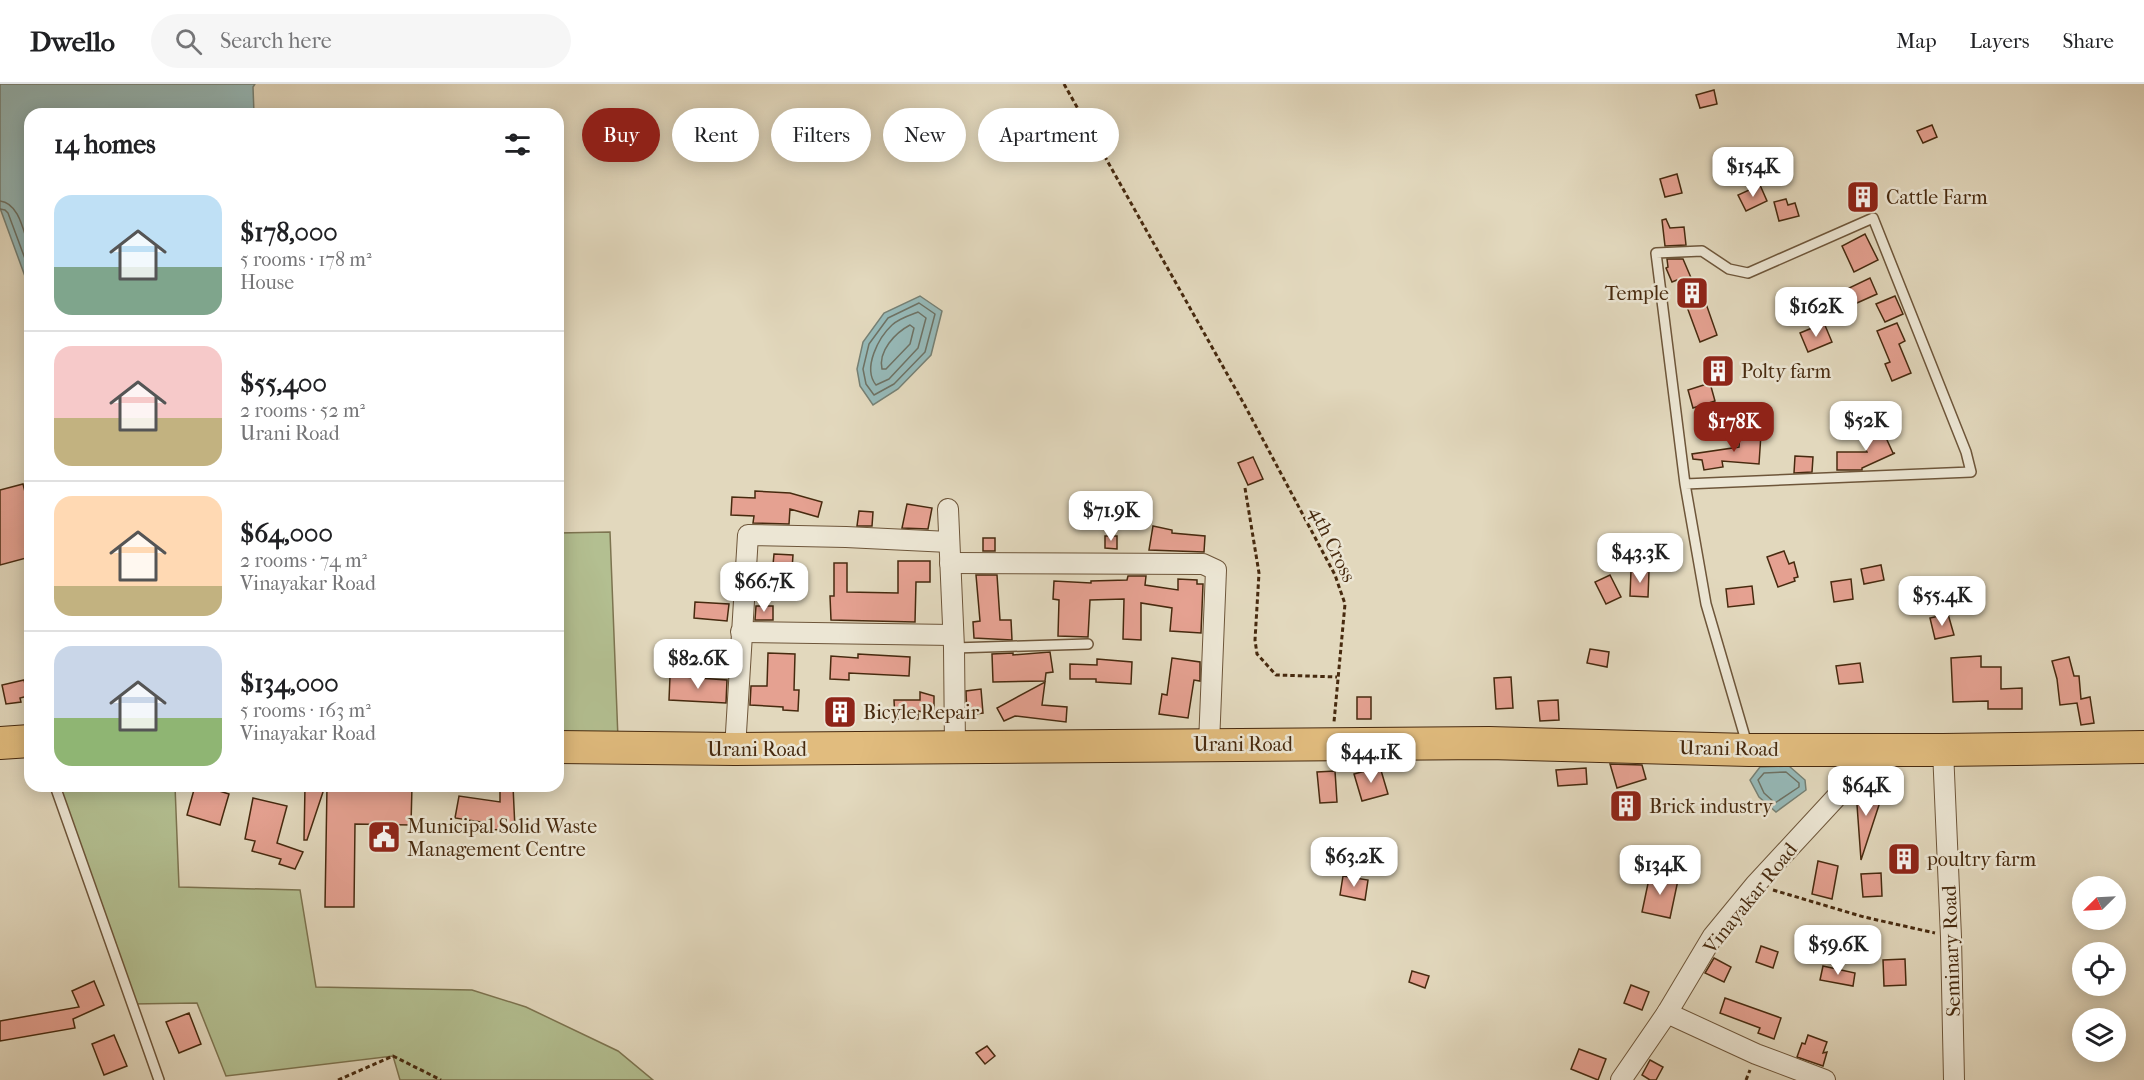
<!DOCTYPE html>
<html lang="en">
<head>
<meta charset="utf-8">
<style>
  body { margin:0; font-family:"IM FELL French Canon",serif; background:#f6f6f6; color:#202124; height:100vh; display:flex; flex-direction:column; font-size:22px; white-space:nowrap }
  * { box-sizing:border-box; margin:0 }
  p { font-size:20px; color:#757577 }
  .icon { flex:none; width:33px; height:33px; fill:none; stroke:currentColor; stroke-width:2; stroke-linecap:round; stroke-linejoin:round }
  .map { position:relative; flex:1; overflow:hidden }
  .details { position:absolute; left:24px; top:24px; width:540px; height:684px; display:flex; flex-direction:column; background:#fff; border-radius:18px; box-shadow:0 3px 15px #0003 }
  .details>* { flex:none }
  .banner { position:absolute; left:582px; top:24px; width:570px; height:54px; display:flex; gap:12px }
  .needle { width:39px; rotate:246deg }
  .controls { position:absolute; left:2072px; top:792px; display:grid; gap:12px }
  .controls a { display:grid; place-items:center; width:54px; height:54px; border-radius:50%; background:#fff; box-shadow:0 3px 15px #0003; font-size:30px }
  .price { position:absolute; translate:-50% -51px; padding:0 14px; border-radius:12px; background:#fff; color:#222; font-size:20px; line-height:39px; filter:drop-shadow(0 2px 3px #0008) }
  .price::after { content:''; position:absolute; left:50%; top:36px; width:18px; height:14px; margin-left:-9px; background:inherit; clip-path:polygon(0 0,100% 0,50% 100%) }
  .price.on { background:#8f2418; color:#fff }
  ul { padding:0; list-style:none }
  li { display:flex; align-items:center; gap:18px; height:150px; padding:0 30px }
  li+li { border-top:2px solid #e0e0e0 }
  li span { display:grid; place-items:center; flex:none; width:168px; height:120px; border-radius:18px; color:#555 }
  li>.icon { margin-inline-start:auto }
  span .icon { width:72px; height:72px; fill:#fffc; stroke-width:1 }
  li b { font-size:26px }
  h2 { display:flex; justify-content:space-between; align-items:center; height:72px; padding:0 30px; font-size:26px }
  .tag { padding:0 21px; border-radius:27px; background:#fff; box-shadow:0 3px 15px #0003; font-size:21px; line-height:54px }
  .tag.on { background:#8f2418; color:#fff }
  header { display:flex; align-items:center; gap:36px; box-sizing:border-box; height:84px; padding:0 30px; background:#fff; border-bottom:2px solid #e0e0e0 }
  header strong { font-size:28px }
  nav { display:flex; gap:33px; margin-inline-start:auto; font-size:21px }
  .search { width:420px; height:54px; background:#f6f6f6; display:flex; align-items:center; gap:15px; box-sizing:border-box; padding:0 21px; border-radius:33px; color:#757577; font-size:22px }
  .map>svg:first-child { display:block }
  .green { fill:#b3bf91; stroke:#7d7450; stroke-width:1.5 }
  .water { fill:#96b9b8; stroke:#768074; stroke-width:1.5 }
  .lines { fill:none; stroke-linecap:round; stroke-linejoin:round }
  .shore { stroke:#6e7264; stroke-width:1.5 }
  .building { fill:#e5a191; stroke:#472a0f; stroke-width:1.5 }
  .lane-casing { stroke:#6e563a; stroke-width:12 }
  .street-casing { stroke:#6e563a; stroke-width:22 }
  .primary-casing { stroke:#472a0f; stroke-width:34 }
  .path { stroke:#472a0f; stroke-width:3; stroke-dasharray:4.5 3; stroke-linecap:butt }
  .lane { stroke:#ece6d4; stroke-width:9 }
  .street { stroke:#ece6d4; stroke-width:20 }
  .primary { stroke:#e1bc7e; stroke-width:32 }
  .labels { text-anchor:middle; stroke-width:5; stroke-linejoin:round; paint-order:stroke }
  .poi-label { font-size:20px; fill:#472a0f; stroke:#ece6d4; text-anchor:start }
  .street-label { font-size:20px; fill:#472a0f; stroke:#ece6d4 }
</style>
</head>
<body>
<header>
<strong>Dwello</strong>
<div class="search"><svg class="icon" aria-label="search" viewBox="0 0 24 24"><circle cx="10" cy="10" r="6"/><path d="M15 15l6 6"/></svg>Search here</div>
<nav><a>Map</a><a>Layers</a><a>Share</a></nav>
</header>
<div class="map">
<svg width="2144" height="996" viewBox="0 0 2144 996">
  <rect width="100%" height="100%" fill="#e2d8bd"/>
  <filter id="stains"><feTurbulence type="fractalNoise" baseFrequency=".00333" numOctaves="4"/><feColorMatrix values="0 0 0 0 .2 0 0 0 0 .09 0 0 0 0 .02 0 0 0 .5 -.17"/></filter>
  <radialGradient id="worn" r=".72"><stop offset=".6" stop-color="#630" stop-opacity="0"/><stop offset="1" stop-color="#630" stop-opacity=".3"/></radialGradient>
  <g class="green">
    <path d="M610,448L618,655L558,653V449Z"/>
    <path d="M55,702H175L179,803L300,806L316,903L472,906L526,923L618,967L653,996H400L393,972L226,992L197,919L132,920Z"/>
  </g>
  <g class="water">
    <path d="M0,0H255L253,3L254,30H30V206L0,124Z"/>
    <path d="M920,212L942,227L931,271L898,305L873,321L860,302L857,285L863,258L884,229Z"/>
    <path d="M1789,682L1805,696L1806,706L1776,728L1759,713L1750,696L1760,683Z"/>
  </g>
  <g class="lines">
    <g class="shore">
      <path d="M0,117C20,119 24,151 30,166"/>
      <path d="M0,125L5,126L8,129L30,188"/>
      <path d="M919,219L935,230L925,268L894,300L874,311L866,300L863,285L869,260L888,234Z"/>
      <path d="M918,228L926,234L918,264L889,295L876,301C862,284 879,253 892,241C898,235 910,231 918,228Z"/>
      <path d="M910,241L914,244L910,260L886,285H882C878,267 895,249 910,241Z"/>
      <path d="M1786,688L1799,699V703L1775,719L1764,709L1758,696L1764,689Z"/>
    </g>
  </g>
  <g class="building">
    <path d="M1714,6L1717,20L1700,24L1696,11Z"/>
    <path d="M1932,41L1937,53L1923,59L1917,47Z"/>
    <path d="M1677,90L1682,109L1665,113L1660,95Z"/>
    <path d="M1760,101L1767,117L1746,127L1738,111Z"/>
    <path d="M1866,103L1873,117L1859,123L1852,109Z"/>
    <path d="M1786,115L1788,121L1795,119L1799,132L1779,137L1774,118Z"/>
    <path d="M1666,135L1670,144L1684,143L1686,161L1665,162L1662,136Z"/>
    <path d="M1865,150L1878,176L1854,188L1842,162Z"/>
    <path d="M1667,175H1683L1692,196L1697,194L1717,251L1700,258L1677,196L1672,198L1666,184L1668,183Z"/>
    <path d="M1870,194L1877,210L1857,219L1849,204Z"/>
    <path d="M1895,212L1903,230L1885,238L1876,220Z"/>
    <path d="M1824,239L1832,258L1808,268L1800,249Z"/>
    <path d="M1897,239L1905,257L1899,260L1911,289L1892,297L1885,280L1890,278L1877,247Z"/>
    <path d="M1710,299L1715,317L1693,324L1688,306Z"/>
    <path d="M1881,343L1893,369H1895L1862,384V386H1837V368H1867L1860,352Z"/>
    <path d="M1740,348L1761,350L1759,380L1722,377L1723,383L1704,386L1702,376L1693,375L1692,370L1739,363Z"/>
    <path d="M1795,372L1813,373L1812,388L1794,389Z"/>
    <path d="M1253,373L1263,395L1248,401L1238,379Z"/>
    <path d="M23,400L26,412L30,410V473L0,481V406Z"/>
    <path d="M755,407L790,409L822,418L818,433L790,425L789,440L753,439L754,432L731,431L732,413L755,414Z"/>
    <path d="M907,420L932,424L928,445L902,444Z"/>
    <path d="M859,427L873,428L872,442H857Z"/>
    <path d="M1153,442L1172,446V449L1205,452L1204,468L1149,466Z"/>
    <path d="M1673,451L1681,476L1664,482L1656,456Z"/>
    <path d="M1105,452H1117V465L1105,464Z"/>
    <rect x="983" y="454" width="12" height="13"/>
    <path d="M1784,467L1789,480L1794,478L1798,493L1794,494L1795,497L1778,503L1767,473Z"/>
    <path d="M774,470L793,471L791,500L764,498V481H773Z"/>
    <path d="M898,477H930V498H916L915,538L831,536L830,512H834V479H847V508L898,509Z"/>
    <path d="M1881,481L1884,496L1864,500L1861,485Z"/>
    <path d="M1631,486L1649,487L1648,513L1630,512Z"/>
    <path d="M976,491H997L1000,536H1011L1012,556L974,554L973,538L980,537Z"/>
    <path d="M1610,491L1621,513L1606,520L1595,498Z"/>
    <path d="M1128,492H1146L1145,501L1178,506V495L1197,496V500H1203L1201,549L1170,547L1172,524L1141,519V556L1123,555L1124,515L1090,516L1088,553L1058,552L1059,516L1053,515L1054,497L1091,499V497L1127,496Z"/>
    <path d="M1851,495L1853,515L1834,518L1831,498Z"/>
    <path d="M1752,502L1754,520L1728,523L1726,505Z"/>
    <path d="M695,518L729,520L727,537L694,534Z"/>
    <path d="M756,522H773V536H755Z"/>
    <path d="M1948,530L1954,551L1935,555L1930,534Z"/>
    <path d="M1590,565L1609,568L1607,583L1587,579Z"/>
    <path d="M1050,568L1053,588L1046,589L1045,597L993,598L992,570L1013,569V571Z"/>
    <path d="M768,569L795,570L794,606H799L798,627L783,626V623L750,621L751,602H767Z"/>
    <path d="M858,570L910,573L909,592L849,589V596L830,595L831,572L858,574Z"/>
    <path d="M1981,572V583H2001V605L2022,604V625H1988V617L1953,618L1951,574Z"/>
    <path d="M2069,573L2074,592H2079L2081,615L2090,613L2094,639L2081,641L2077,619L2060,621L2057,595L2052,577Z"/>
    <path d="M1172,574L1200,578V597L1194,596L1188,634L1159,630L1162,610L1167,611Z"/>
    <path d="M1097,575L1132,578L1131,600L1096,598V595H1070V580L1097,581Z"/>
    <path d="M1860,579L1863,598L1839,600L1836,582Z"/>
    <path d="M670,592L727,596L726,619L669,616Z"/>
    <path d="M1511,593L1513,624L1496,625L1494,594Z"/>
    <path d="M24,596L28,612L20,614L21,618L6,620L2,601Z"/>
    <path d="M1045,598L1042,621L1067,623L1066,638L1015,632L1004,637L997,624Z"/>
    <path d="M981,605L983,629L967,631L966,607Z"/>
    <path d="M920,608L934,612V630L918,627V635H895L894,616H920Z"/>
    <rect x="1357" y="613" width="14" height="22"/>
    <path d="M1558,616L1559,636L1540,637L1538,617Z"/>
    <path d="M1610,680L1642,681L1646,695L1617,704Z"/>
    <path d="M1380,683L1388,710L1362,717L1354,690Z"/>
    <path d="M1586,684L1587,700L1558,702L1556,686Z"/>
    <path d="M1335,687L1337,718L1320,719L1317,688Z"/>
    <path d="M195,702H203L229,710L220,741L187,731Z"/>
    <path d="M305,702H325L307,756H304Z"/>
    <path d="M327,702H412L411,741L355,740L354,823H325Z"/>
    <path d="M500,702H513L515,745L487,746V739L455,734L459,712L500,718Z"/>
    <path d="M1856,707L1876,712L1879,721L1861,776Z"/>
    <path d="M253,714L287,722L277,759L303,768L295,785L279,780L281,775L252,767L255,757L245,755Z"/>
    <rect x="1892" y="764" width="23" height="22"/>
    <path d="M1818,777L1838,782L1832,815L1812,810Z"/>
    <path d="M1881,789L1882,812L1863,813L1861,790Z"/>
    <path d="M1650,790L1678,796L1670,834L1642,828Z"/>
    <path d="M1343,792L1368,796L1365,816L1340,811Z"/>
    <path d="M1761,862L1778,868L1773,884L1756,878Z"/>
    <path d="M1714,874L1731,883L1724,898L1705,889Z"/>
    <path d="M1905,875L1906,901L1884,902L1883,876Z"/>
    <path d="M1823,882L1855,889L1853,902L1820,896Z"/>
    <path d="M1412,887L1429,892L1425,904L1409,898Z"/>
    <path d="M94,897L104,921L73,935L75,944L0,957V937L79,923L72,907Z"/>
    <path d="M1631,901L1649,908L1642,926L1624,919Z"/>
    <path d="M1725,914L1781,934L1774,955L1758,949L1760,944L1720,929Z"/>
    <path d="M189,929L201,960L179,969L166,938Z"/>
    <path d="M114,951L127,982L104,991L92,960Z"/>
    <path d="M1808,951L1827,958L1823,969L1827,968L1823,982L1797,973L1802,959L1805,960Z"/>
    <path d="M987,962L995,972L985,980L976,969Z"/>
    <path d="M1579,965L1606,975L1598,996L1571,985Z"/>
    <path d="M1650,976L1663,983L1656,996H1650L1642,991Z"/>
  </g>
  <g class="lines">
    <defs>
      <g id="lane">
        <path d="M1685,400L1971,388L1966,368L1873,134L1748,189L1729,185L1702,167L1656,169L1685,400L1706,520L1747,660"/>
        <path d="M954,564L1088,560"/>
        <path d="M55,702L159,996"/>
      </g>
      <g id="street">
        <path d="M948,425L954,564L955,663"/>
        <path d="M950,479L1203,480L1216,486L1209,660"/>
        <path d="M741,548L953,551"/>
        <path d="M735,665L748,451L846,453L949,458"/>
        <path d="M1943,666L1951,853L1954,996"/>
        <path d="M1667,929L1756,970L1825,996"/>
        <path d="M1621,996L1667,929L1713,852L1755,801L1841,708L1861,665"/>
      </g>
      <g id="primary">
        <path d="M0,659L30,657"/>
        <path d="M558,663L735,665L1489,659L1749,666H1943L2144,663"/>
      </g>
    </defs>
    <use href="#lane" class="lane-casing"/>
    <use href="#street" class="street-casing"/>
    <use href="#primary" class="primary-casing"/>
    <g class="path">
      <path d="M1064,0L1244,320L1335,491L1345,520L1334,638"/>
      <path d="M1245,404L1259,489L1255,556L1257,570L1276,591L1337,593"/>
      <path d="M1773,806L1864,833L1935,849"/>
      <path d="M338,996L393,972L441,996"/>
      <path d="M1746,996L1750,986"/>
    </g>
    <use href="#lane" class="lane"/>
    <use href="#street" class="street"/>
    <use href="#primary" class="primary"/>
  </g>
  <defs>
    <symbol id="building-square" viewBox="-11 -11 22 22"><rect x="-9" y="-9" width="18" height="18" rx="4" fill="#8f2418" stroke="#ece6d4"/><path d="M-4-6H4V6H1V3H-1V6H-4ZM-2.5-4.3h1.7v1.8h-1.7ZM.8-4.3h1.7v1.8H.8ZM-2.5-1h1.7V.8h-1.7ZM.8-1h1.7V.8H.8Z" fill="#fff"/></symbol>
    <symbol id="civic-square" viewBox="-11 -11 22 22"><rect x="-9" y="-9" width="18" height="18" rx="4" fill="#8f2418" stroke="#ece6d4"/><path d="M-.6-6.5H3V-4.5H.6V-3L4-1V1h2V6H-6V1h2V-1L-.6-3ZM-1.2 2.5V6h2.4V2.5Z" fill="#fff"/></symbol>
  </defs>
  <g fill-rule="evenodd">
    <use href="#building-square" x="1844" y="94" width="38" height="38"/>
    <use href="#building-square" x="1673" y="190" width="38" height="38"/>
    <use href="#building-square" x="1699" y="268" width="38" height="38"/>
    <use href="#building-square" x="821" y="609" width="38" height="38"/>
    <use href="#building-square" x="1607" y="703" width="38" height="38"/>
    <use href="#civic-square" x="365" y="734" width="38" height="38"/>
    <use href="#building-square" x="1885" y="756" width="38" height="38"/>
  </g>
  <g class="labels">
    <g class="poi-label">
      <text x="1886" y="120">Cattle Farm</text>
      <text x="1669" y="216" text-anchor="end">Temple</text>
      <text x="1741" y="294">Polty farm</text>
      <text x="863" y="635">Bicyle Repair</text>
      <text x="1649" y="729">Brick industry</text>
      <text x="407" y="749">Municipal Solid Waste<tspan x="407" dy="23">Management Centre</tspan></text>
      <text x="1927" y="782">poultry farm</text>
    </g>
    <g class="street-label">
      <text transform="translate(1333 460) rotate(64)" y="7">4th Cross</text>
      <text x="1243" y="667">Urani Road</text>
      <text transform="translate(1729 664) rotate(1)" y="7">Urani Road</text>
      <text x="757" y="672">Urani Road</text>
      <text transform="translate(1750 814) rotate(-51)" y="7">Vinayakar Road</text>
      <text transform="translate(1951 867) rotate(-92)" y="7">Seminary Road</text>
    </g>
  </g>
  <rect width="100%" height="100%" filter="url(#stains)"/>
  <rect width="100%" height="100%" fill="url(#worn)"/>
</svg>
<div class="controls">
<a><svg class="needle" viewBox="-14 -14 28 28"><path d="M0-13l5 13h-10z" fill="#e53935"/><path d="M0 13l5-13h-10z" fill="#757577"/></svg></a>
<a><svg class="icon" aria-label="locate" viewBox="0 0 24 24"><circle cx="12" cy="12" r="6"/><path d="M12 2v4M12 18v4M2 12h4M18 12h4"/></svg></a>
<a><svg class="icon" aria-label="layers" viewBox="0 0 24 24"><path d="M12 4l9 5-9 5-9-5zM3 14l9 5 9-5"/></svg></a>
</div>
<b class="price" style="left:1753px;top:114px">$154K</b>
<b class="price" style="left:1816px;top:254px">$162K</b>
<b class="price" style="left:1866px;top:368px">$52K</b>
<b class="price on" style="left:1734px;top:369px">$178K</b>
<b class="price" style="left:1111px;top:458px">$71.9K</b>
<b class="price" style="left:1640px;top:500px">$43.3K</b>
<b class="price" style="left:764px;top:529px">$66.7K</b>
<b class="price" style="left:1942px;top:543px">$55.4K</b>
<b class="price" style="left:698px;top:606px">$82.6K</b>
<b class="price" style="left:1371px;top:700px">$44.1K</b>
<b class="price" style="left:1866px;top:733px">$64K</b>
<b class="price" style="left:1354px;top:804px">$63.2K</b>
<b class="price" style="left:1660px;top:812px">$134K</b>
<b class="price" style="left:1838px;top:892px">$59.6K</b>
<div class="banner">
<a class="tag on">Buy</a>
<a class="tag">Rent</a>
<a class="tag">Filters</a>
<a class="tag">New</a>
<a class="tag">Apartment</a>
</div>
<section class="details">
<h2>14 homes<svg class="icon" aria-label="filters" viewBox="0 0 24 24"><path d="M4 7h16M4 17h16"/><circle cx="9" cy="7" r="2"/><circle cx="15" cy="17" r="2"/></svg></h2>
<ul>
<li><span style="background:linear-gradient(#bfe0f5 60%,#7fa58c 0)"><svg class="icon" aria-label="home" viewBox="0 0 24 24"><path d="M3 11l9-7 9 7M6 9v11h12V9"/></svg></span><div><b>$178,000</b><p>5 rooms · 178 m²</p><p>House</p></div></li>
<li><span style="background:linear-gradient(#f6c9c9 60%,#c2b280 0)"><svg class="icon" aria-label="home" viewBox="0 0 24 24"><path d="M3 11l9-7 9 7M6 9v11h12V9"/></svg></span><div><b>$55,400</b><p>2 rooms · 52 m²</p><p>Urani Road</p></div></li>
<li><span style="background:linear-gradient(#ffd9b3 75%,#c2b280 0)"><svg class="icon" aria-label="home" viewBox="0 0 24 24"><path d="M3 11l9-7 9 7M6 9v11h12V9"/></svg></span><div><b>$64,000</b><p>2 rooms · 74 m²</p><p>Vinayakar Road</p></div></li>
<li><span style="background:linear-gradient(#c9d6e8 60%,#8fb573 0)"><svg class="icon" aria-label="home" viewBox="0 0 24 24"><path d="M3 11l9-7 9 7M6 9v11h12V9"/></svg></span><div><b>$134,000</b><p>5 rooms · 163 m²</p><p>Vinayakar Road</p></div></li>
</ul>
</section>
</div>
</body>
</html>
